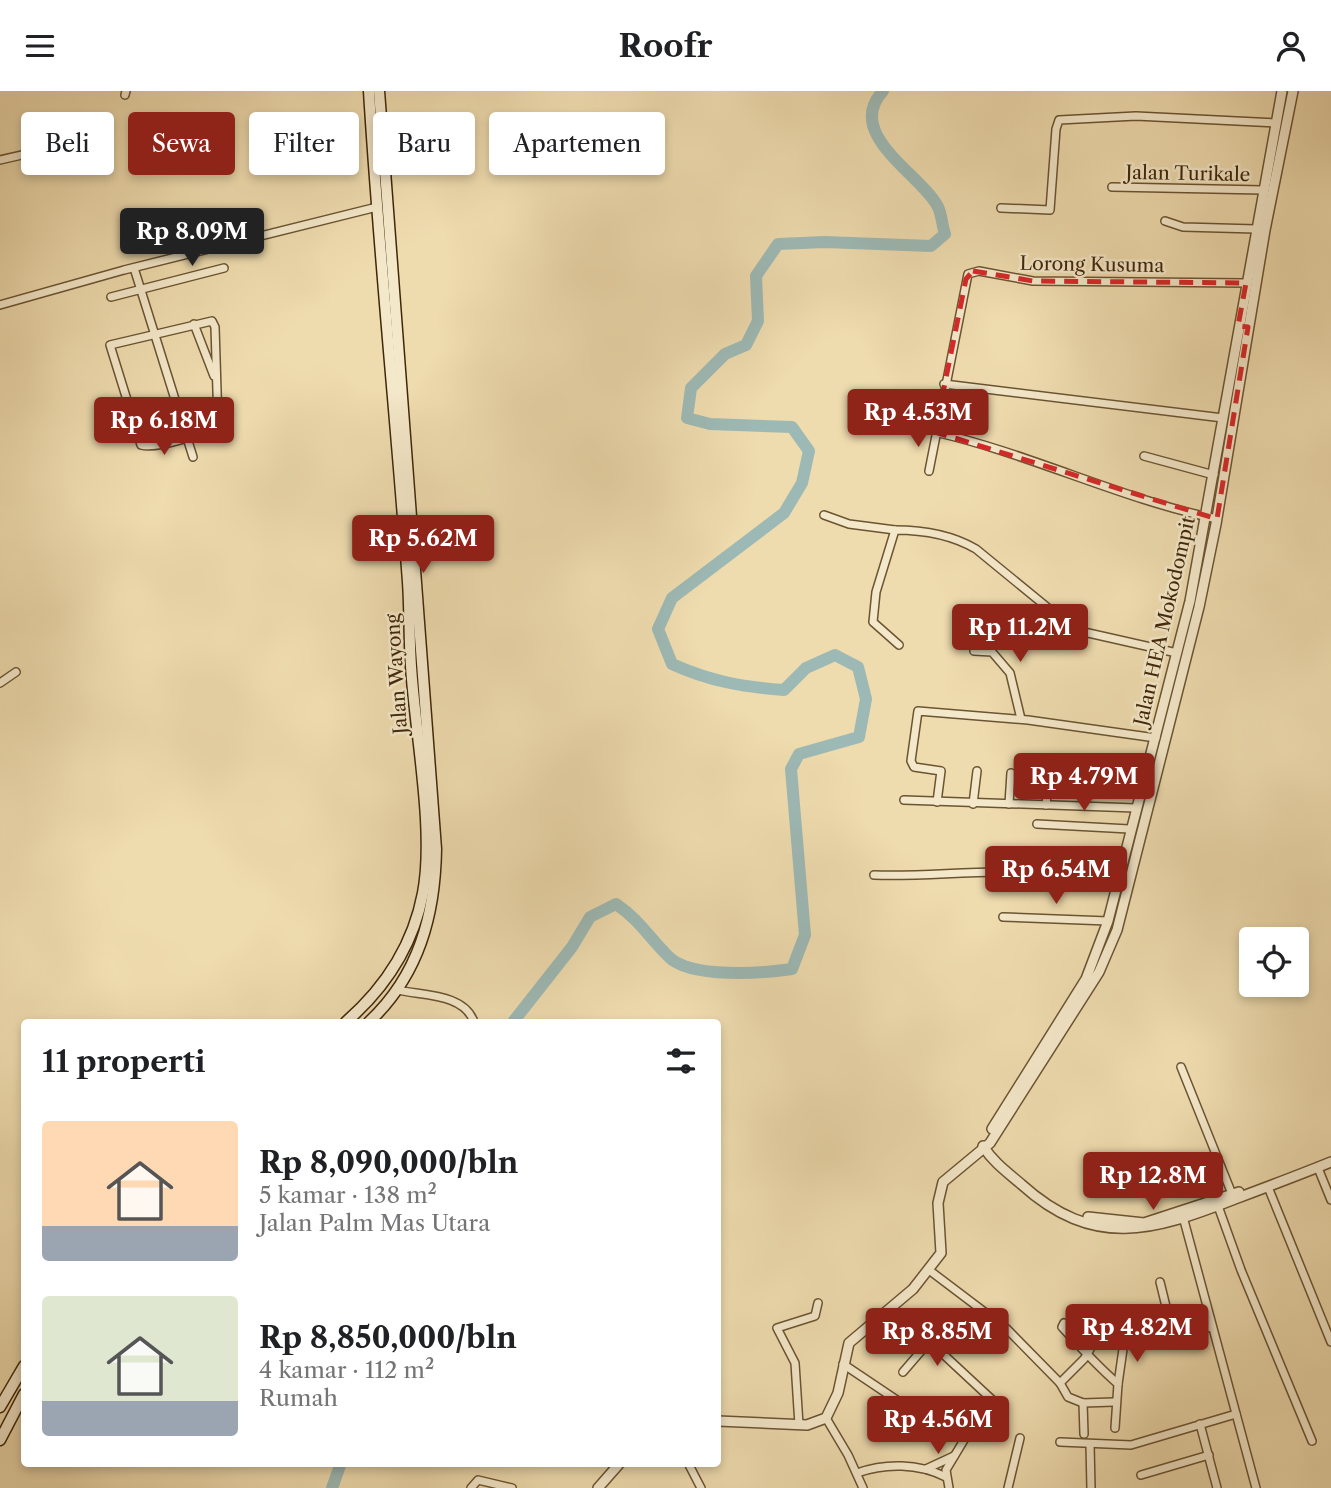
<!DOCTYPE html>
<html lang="id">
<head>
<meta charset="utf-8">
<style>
  body { margin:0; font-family:"Libre Caslon Text",serif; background:#f2f2f2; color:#202124; height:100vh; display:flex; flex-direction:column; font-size:26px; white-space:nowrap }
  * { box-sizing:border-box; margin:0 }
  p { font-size:23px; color:#757577 }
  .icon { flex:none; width:38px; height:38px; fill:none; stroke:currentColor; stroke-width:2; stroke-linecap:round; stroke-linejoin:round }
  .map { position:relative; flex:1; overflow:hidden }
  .sheet { position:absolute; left:21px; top:928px; width:700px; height:448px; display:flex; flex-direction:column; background:#fff; border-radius:7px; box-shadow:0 4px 10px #0003 }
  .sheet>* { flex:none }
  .guide { position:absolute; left:21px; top:21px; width:700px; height:63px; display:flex; gap:14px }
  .controls { position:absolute; left:1239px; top:836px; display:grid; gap:14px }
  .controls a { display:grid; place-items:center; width:70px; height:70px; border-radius:7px; background:#fff; box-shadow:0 4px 10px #0003; font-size:35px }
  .price { position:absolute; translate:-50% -60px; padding:0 16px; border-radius:7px; background:#8f2418; color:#fff; font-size:23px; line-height:46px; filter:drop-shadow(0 2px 4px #0008) }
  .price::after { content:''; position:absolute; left:50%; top:42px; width:21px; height:16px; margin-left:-10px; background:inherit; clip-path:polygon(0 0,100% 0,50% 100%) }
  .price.on { background:#222; color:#fff }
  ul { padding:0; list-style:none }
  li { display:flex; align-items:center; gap:21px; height:175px; padding:0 21px }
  li span { display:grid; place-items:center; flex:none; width:196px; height:140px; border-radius:7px; color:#555 }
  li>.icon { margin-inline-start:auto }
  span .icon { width:84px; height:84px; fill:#fffc; stroke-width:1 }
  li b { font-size:30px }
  h2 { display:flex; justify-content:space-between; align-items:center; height:84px; padding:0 21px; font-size:30px }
  .tag { padding:0 24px; border-radius:7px; background:#fff; box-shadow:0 4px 10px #0003; font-size:24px; line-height:63px }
  .tag.on { background:#8f2418; color:#fff }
  header { display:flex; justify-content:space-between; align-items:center; height:91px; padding:0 21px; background:#fff; font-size:32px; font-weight:700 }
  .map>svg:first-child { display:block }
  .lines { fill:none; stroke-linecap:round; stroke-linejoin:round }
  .river { stroke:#9db9b5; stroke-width:12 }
  .minor-casing { stroke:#6b5432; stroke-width:10 }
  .tertiary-casing { stroke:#6b5432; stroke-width:12 }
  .secondary-casing { stroke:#3f2709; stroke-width:13 }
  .minor { stroke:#f4e8ca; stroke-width:7 }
  .tertiary { stroke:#f4e8ca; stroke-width:9 }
  .secondary { stroke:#f4e8ca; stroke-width:10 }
  .marked { fill:none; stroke:#d62828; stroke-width:5; stroke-dasharray:14 9; stroke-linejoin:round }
  .labels { text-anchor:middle; stroke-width:5; stroke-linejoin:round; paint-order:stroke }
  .street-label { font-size:19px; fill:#3f2709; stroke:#f4e8ca }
</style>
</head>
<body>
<header><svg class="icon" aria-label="menu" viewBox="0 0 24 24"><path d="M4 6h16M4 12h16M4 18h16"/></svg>Roofr<svg class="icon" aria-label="person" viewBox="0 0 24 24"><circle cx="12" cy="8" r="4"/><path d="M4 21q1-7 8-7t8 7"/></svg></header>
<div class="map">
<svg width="1331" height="1397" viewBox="0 0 1331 1397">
  <rect width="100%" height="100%" fill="#eedbae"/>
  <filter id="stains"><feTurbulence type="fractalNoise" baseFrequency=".00286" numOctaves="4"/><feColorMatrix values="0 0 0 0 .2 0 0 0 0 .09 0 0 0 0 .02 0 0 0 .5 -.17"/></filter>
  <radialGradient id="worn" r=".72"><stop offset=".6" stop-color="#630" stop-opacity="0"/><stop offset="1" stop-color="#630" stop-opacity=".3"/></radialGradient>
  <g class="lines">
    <g class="river">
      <path d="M513,931L572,856L590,826L616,813C641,830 649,847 669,866C691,888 764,882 792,878L805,844L791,678L799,663L859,646L866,608L858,576L835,564L806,577L784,599C743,596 709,590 672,573L658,538L672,507L784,422L802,392L809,360L792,336L710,333L687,327L691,297L725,263L746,254L758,230L756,185L778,153L825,151L931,155L945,143C942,135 942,124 938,116C922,84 843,43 883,0"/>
      <path d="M332,1397L341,1372"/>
    </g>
    <defs>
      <g id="minor">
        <path d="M125,4L126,0"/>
        <path d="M0,69L48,58"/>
        <path d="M1112,96L1263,99"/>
        <path d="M1001,117L1050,119L1056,38L1059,29L1136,25L1275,32"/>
        <path d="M1165,130L1183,136L1256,138"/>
        <path d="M134,177L193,366"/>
        <path d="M111,206L224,177"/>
        <path d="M0,214L124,179L377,116"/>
        <path d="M212,230L215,236L218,332C206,343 158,358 141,354L110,254Z"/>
        <path d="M194,233L214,285"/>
        <path d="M944,293L1223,327"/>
        <path d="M935,341C1031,363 1121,408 1217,428"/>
        <path d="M1144,365L1214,384"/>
        <path d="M929,380L968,183L979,180L1033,190L1246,192"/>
        <path d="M824,424L849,433L895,439"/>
        <path d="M899,554L873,531L876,501L895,439C923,439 952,444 976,458L1075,539L1177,562"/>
        <path d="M974,560L992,561L1010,582L1021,628"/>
        <path d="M0,592L16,581"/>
        <path d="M904,709L1136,717"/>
        <path d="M937,711L941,680L914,676L911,670L918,620L1028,629L1156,647"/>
        <path d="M973,713L977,680"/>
        <path d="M1009,713L1011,682"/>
        <path d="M1046,714L1048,692"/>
        <path d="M1037,733L1129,738"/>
        <path d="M874,784C919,786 964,780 1009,781C1045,782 1081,786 1117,789"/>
        <path d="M1003,826L1108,830"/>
        <path d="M398,899C422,905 464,902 474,931"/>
        <path d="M1181,976L1234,1108"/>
        <path d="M1318,1077L1331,1109"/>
        <path d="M1268,1096L1331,1251"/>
        <path d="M1218,1115L1241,1179L1312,1350"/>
        <path d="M1182,1122L1256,1397"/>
        <path d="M929,1179L1007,1238L1060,1292L1068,1306L1083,1312L1114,1311"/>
        <path d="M1160,1191L1173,1244L1211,1236"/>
        <path d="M883,1224L944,1264L1001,1317"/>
        <path d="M843,1273L913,1320"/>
        <path d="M903,1281L928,1252"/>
        <path d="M1060,1292L1084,1268C1088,1262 1091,1258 1093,1251L1088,1242L1064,1232L1062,1236C1080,1256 1097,1275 1118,1293L1115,1337"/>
        <path d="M1118,1293L1125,1244"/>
        <path d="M1083,1312L1084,1343"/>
        <path d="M826,1327L848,1364L863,1397"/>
        <path d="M1200,1333L1217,1397"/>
        <path d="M799,1334L795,1272L777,1237L815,1225L818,1212"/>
        <path d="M1060,1351L1131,1354L1236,1323"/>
        <path d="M1090,1353L1091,1397"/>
        <path d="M688,1372L701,1397"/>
        <path d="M926,1378L954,1365"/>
        <path d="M857,1382C885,1372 918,1372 946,1386"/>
        <path d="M1141,1384L1209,1364"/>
        <path d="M471,1397L478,1389L512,1397"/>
        <path d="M949,1397L946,1379L970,1339"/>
        <path d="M1008,1397L1020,1347"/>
      </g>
      <g id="tertiary">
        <path d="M992,1038L1086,888L1108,830L1190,510L1282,0"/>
        <path d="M983,1055C993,1071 1007,1081 1021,1093C1094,1159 1153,1140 1235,1108C1267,1096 1299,1084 1331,1071"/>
        <path d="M1088,1126L1144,1132L1239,1101"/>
        <path d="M718,1330L807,1334L826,1327L838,1302L849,1252L913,1198L941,1162L938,1112L943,1091L990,1052L1099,881L1117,839L1199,516L1216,433L1265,139L1293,0"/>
        <path d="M598,1397L620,1372"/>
      </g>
      <g id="secondary">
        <path d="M346,931C386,896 413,855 423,802C435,739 415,642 411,575C409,547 410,519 408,491C396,327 379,164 369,0"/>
        <path d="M369,931C419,884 435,824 436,758L379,0"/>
        <path d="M0,1316L24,1275"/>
        <path d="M0,1349L24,1303"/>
      </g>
    </defs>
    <use href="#minor" class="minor-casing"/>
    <use href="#tertiary" class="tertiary-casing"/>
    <use href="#secondary" class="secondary-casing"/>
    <use href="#minor" class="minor"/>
    <use href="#tertiary" class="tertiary"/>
    <use href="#secondary" class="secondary"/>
  </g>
  <path class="marked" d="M973,180L1033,190L1246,192L1238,235L1248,236L1217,428L935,341L966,188Z"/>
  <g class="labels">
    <g class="street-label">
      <text transform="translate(1188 82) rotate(1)" y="7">Jalan Turikale</text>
      <text transform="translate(1092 173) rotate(1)" y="7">Lorong Kusuma</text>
      <text transform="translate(1164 530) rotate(-77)" y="7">Jalan HEA Mokodompit</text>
      <text transform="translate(396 583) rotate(-94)" y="7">Jalan Wayong</text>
    </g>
  </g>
  <rect width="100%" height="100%" filter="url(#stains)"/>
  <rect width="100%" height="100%" fill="url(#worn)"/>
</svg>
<div class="controls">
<a><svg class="icon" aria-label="locate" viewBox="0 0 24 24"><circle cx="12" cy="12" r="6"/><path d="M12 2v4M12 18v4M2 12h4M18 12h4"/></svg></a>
</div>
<b class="price on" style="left:192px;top:177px">Rp 8.09M</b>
<b class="price" style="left:918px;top:358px">Rp 4.53M</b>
<b class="price" style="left:164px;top:366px">Rp 6.18M</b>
<b class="price" style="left:423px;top:484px">Rp 5.62M</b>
<b class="price" style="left:1020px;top:573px">Rp 11.2M</b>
<b class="price" style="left:1084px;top:722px">Rp 4.79M</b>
<b class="price" style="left:1056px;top:815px">Rp 6.54M</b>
<b class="price" style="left:1153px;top:1121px">Rp 12.8M</b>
<b class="price" style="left:1137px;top:1273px">Rp 4.82M</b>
<b class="price" style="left:937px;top:1277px">Rp 8.85M</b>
<b class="price" style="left:938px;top:1365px">Rp 4.56M</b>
<div class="guide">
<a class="tag">Beli</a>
<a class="tag on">Sewa</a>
<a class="tag">Filter</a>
<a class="tag">Baru</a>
<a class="tag">Apartemen</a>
</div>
<section class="sheet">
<h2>11 properti<svg class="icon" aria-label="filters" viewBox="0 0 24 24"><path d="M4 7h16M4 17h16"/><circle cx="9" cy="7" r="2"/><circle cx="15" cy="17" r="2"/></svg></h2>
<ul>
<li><span style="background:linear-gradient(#ffd9b3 75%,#9aa5b1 0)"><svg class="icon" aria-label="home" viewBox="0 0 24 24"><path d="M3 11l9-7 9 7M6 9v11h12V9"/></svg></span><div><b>Rp 8,090,000/bln</b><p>5 kamar · 138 m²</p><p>Jalan Palm Mas Utara</p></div></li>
<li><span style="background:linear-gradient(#dfe7d0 75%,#9aa5b1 0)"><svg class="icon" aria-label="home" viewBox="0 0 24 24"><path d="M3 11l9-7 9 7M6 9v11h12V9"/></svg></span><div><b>Rp 8,850,000/bln</b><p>4 kamar · 112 m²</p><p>Rumah</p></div></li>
</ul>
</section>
</div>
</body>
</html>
